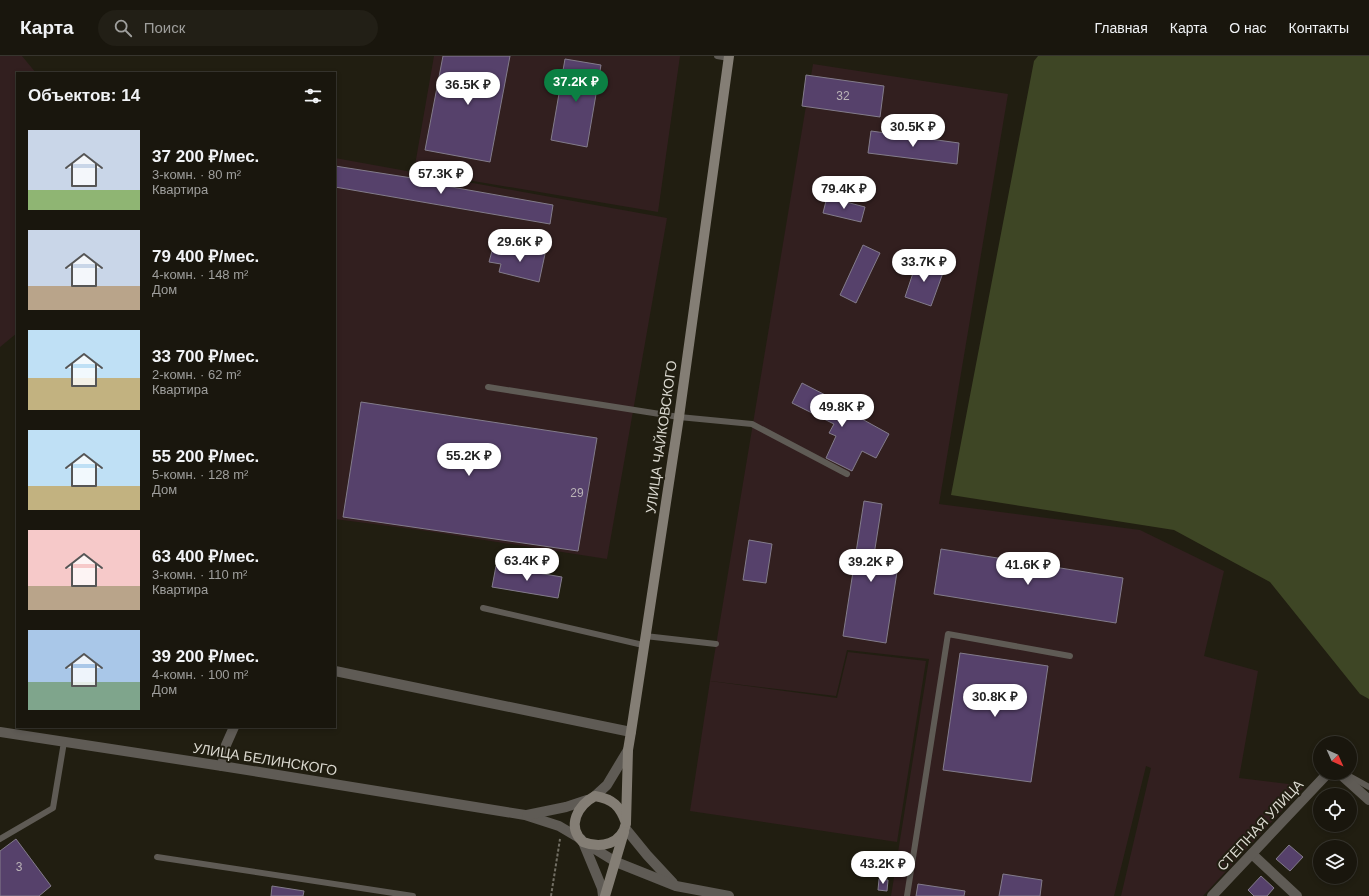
<!DOCTYPE html>
<html lang="ru">
<head>
<meta charset="utf-8">
<style>
  body { margin:0; font-family:Arial,sans-serif; background:#221f16; color:#f1f3f6; height:100vh; display:flex; flex-direction:column; font-size:15px; white-space:nowrap }
  * { box-sizing:border-box; margin:0 }
  p { font-size:13px; color:#9f9f9d }
  .icon { flex:none; width:22px; height:22px; fill:none; stroke:currentColor; stroke-width:2; stroke-linecap:round; stroke-linejoin:round }
  .map { position:relative; flex:1; overflow:hidden }
  .sheet { position:absolute; left:16px; top:16px; width:320px; height:656px; display:flex; flex-direction:column; background:#19160d; border-radius:0px; box-shadow:0 2px 6px #0003,0 0 0 1px #37352e }
  .sheet>* { flex:none }
  .needle { width:26px; rotate:135deg }
  .tools { position:absolute; left:1313px; top:680px; display:grid; gap:8px }
  .tools a { display:grid; place-items:center; width:44px; height:44px; border-radius:50%; background:#19160d; box-shadow:0 2px 6px #0003,0 0 0 1px #37352e; font-size:20px }
  .price { position:absolute; translate:-50% -34px; padding:0 9px; border-radius:14px; background:#fff; color:#222; font-size:13px; line-height:26px; filter:drop-shadow(0 1px 2px #0008) }
  .price::after { content:''; position:absolute; left:50%; top:24px; width:12px; height:9px; margin-left:-6px; background:inherit; clip-path:polygon(0 0,100% 0,50% 100%) }
  .price.on { background:#0b8043; color:#fff }
  ul { padding:0; list-style:none }
  li { display:flex; align-items:center; gap:12px; height:100px; padding:0 12px }
  li span { display:grid; place-items:center; flex:none; width:112px; height:80px; border-radius:0px; color:#555 }
  li>.icon { margin-inline-start:auto }
  span .icon { width:48px; height:48px; fill:#fffc; stroke-width:1 }
  li b { font-size:17px }
  h2 { display:flex; justify-content:space-between; align-items:center; height:48px; padding:0 12px; font-size:17px }
  header { display:flex; align-items:center; gap:24px; box-sizing:border-box; height:56px; padding:0 20px; background:#19160d; border-bottom:1px solid #37352e }
  header strong { font-size:19px }
  nav { display:flex; gap:22px; margin-inline-start:auto; font-size:14px }
  .search { width:280px; height:36px; background:#221f16; display:flex; align-items:center; gap:10px; box-sizing:border-box; padding:0 14px; border-radius:22px; color:#9f9f9d; font-size:15px }
  .map>svg:first-child { display:block }
  .industrial { fill:#321f1f }
  .green { fill:#3e4625 }
  .building { fill:#56416b; stroke:#837c8b }
  .lines { fill:none; stroke-linecap:round; stroke-linejoin:round }
  .path { stroke:#726f64; stroke-width:2; stroke-dasharray:3 2; stroke-linecap:butt }
  .service { stroke:#5f5b55; stroke-width:6 }
  .minor { stroke:#5f5b55; stroke-width:10 }
  .tertiary { stroke:#5f5b55; stroke-width:10 }
  .secondary { stroke:#847e75; stroke-width:10 }
  .labels { text-anchor:middle; stroke-width:4; stroke-linejoin:round; paint-order:stroke }
  .number-label { font-size:12px; fill:#bab3b7 }
  .street-label { font-size:14px; fill:#dbd9d0; stroke:#211e11 }
</style>
</head>
<body>
<header>
<strong>Карта</strong>
<div class="search"><svg class="icon" aria-label="search" viewBox="0 0 24 24"><circle cx="10" cy="10" r="6"/><path d="M15 15l6 6"/></svg>Поиск</div>
<nav><a>Главная</a><a>Карта</a><a>О нас</a><a>Контакты</a></nav>
</header>
<div class="map">
<svg width="1369" height="840" viewBox="0 0 1369 840">
  <rect width="100%" height="100%" fill="#211e11"/>
  <g class="industrial">
    <path d="M0,0H22L36,17H17V277L0,291Z"/>
    <path d="M434,0H680L658,156L414,115Z"/>
    <path d="M813,8L1008,38L939,448L1140,474L1224,515L1204,600L1258,615L1239,722L1305,730L1203,840H1121L1151,712L1146,710L1114,840H891L929,603L847,594L836,640L710,625Z"/>
    <path d="M335,102L667,162L607,503L427,475L335,463Z"/>
    <path d="M848,596L926,605L897,786L690,755L710,625L837,642Z"/>
  </g>
  <path class="green" d="M1038,0H1369V643L1360,638L1270,526L1174,474L951,439L1034,5Z"/>
  <g class="building">
    <path d="M443,0H510L490,106L425,94Z"/>
    <path d="M565,3L601,9L587,91L551,84Z"/>
    <path d="M806,19L884,30L880,61L802,50Z"/>
    <path d="M871,75L959,87L957,108L868,97Z"/>
    <path d="M335,110L412,122V124L553,149L550,168L335,131Z"/>
    <path d="M827,141L865,151L861,166L823,157Z"/>
    <path d="M506,189L545,198L539,226L499,216L501,208L489,206L492,195L504,197Z"/>
    <path d="M863,189L880,197L856,247L840,239Z"/>
    <path d="M917,205L944,214L931,250L905,241Z"/>
    <path d="M802,327L837,345L835,348L889,378L876,402L862,395L852,415L826,402L836,380L829,377L834,368L792,347Z"/>
    <path d="M361,346L597,382L578,495L343,461Z"/>
    <path d="M864,445L882,448L874,499L899,503L886,587L843,580Z"/>
    <path d="M749,484L772,488L766,527L743,524Z"/>
    <path d="M941,493L1123,522L1116,567L934,538Z"/>
    <path d="M496,510L562,521L558,542L492,531Z"/>
    <path d="M960,597L1048,610L1031,726L943,714Z"/>
    <path d="M16,783L51,830L39,840H0V795Z"/>
    <path d="M1289,789L1303,801L1290,815L1276,803Z"/>
    <path d="M1003,818L1042,824L1040,840H999Z"/>
    <path d="M1261,820L1274,832L1267,840H1254L1248,834Z"/>
    <path d="M879,823L888,824L887,835L878,834Z"/>
    <path d="M918,828L965,835L964,840H916Z"/>
    <path d="M272,830L304,835L303,840H271Z"/>
  </g>
  <g class="lines">
    <path class="path" d="M551,840L560,783"/>
    <g class="service">
      <path d="M717,0L729,2"/>
      <path d="M488,331L679,361L752,368L847,418"/>
      <path d="M483,552L643,589"/>
      <path d="M645,580L716,588"/>
      <path d="M1344,717L1369,731"/>
      <path d="M0,783L53,752L64,686"/>
      <path d="M157,801L413,840"/>
      <path d="M907,840L948,578L1070,600"/>
    </g>
    <g class="minor">
      <path d="M335,615L631,676"/>
      <path d="M222,710L226,689L234,671"/>
      <path d="M1339,717L1369,744"/>
      <path d="M1252,798L1297,840"/>
      <path d="M1212,840L1328,717"/>
    </g>
    <g class="tertiary">
      <path d="M0,676L222,710L525,759L559,770L581,783"/>
      <path d="M595,740L607,729L628,694"/>
      <path d="M527,759L566,751L587,744"/>
      <path d="M625,772L647,799L673,827"/>
      <path d="M583,786L602,832L603,840"/>
      <path d="M585,787L616,806L676,830L729,840"/>
    </g>
    <g class="secondary">
      <path d="M595,740C613,743 620,750 626,767C622,788 601,793 583,786C566,770 578,749 595,740Z"/>
      <path d="M626,767L628,694L631,676L679,361L729,0"/>
      <path d="M605,840L624,776"/>
    </g>
  </g>
  <g class="labels">
    <g class="number-label">
      <text x="843" y="44">32</text>
      <text x="577" y="441">29</text>
      <text x="19" y="815">3</text>
    </g>
    <g class="street-label">
      <text transform="translate(661 381) rotate(-82)" y="5">УЛИЦА ЧАЙКОВСКОГО</text>
      <text transform="translate(265 703) rotate(9)" y="5">УЛИЦА БЕЛИНСКОГО</text>
      <text transform="translate(1260 769) rotate(-47)" y="5">СТЕПНАЯ УЛИЦА</text>
    </g>
  </g>
</svg>
<div class="tools">
<a><svg class="needle" viewBox="-14 -14 28 28"><path d="M0-13l5 13h-10z" fill="#e53935"/><path d="M0 13l5-13h-10z" fill="#9f9f9d"/></svg></a>
<a><svg class="icon" aria-label="locate" viewBox="0 0 24 24"><circle cx="12" cy="12" r="6"/><path d="M12 2v4M12 18v4M2 12h4M18 12h4"/></svg></a>
<a><svg class="icon" aria-label="layers" viewBox="0 0 24 24"><path d="M12 4l9 5-9 5-9-5zM3 14l9 5 9-5"/></svg></a>
</div>
<b class="price on" style="left:576px;top:47px">37.2K ₽</b>
<b class="price" style="left:468px;top:50px">36.5K ₽</b>
<b class="price" style="left:913px;top:92px">30.5K ₽</b>
<b class="price" style="left:441px;top:139px">57.3K ₽</b>
<b class="price" style="left:844px;top:154px">79.4K ₽</b>
<b class="price" style="left:520px;top:207px">29.6K ₽</b>
<b class="price" style="left:924px;top:227px">33.7K ₽</b>
<b class="price" style="left:842px;top:372px">49.8K ₽</b>
<b class="price" style="left:469px;top:421px">55.2K ₽</b>
<b class="price" style="left:527px;top:526px">63.4K ₽</b>
<b class="price" style="left:871px;top:527px">39.2K ₽</b>
<b class="price" style="left:1028px;top:530px">41.6K ₽</b>
<b class="price" style="left:995px;top:662px">30.8K ₽</b>
<b class="price" style="left:883px;top:829px">43.2K ₽</b>
<section class="sheet">
<h2>Объектов: 14<svg class="icon" aria-label="filters" viewBox="0 0 24 24"><path d="M4 7h16M4 17h16"/><circle cx="9" cy="7" r="2"/><circle cx="15" cy="17" r="2"/></svg></h2>
<ul>
<li><span style="background:linear-gradient(#c9d6e8 75%,#8fb573 0)"><svg class="icon" aria-label="home" viewBox="0 0 24 24"><path d="M3 11l9-7 9 7M6 9v11h12V9"/></svg></span><div><b>37 200 ₽/мес.</b><p>3-комн. · 80 m²</p><p>Квартира</p></div></li>
<li><span style="background:linear-gradient(#c9d6e8 70%,#b9a48a 0)"><svg class="icon" aria-label="home" viewBox="0 0 24 24"><path d="M3 11l9-7 9 7M6 9v11h12V9"/></svg></span><div><b>79 400 ₽/мес.</b><p>4-комн. · 148 m²</p><p>Дом</p></div></li>
<li><span style="background:linear-gradient(#bfe0f5 60%,#c2b280 0)"><svg class="icon" aria-label="home" viewBox="0 0 24 24"><path d="M3 11l9-7 9 7M6 9v11h12V9"/></svg></span><div><b>33 700 ₽/мес.</b><p>2-комн. · 62 m²</p><p>Квартира</p></div></li>
<li><span style="background:linear-gradient(#bfe0f5 70%,#c2b280 0)"><svg class="icon" aria-label="home" viewBox="0 0 24 24"><path d="M3 11l9-7 9 7M6 9v11h12V9"/></svg></span><div><b>55 200 ₽/мес.</b><p>5-комн. · 128 m²</p><p>Дом</p></div></li>
<li><span style="background:linear-gradient(#f6c9c9 70%,#b9a48a 0)"><svg class="icon" aria-label="home" viewBox="0 0 24 24"><path d="M3 11l9-7 9 7M6 9v11h12V9"/></svg></span><div><b>63 400 ₽/мес.</b><p>3-комн. · 110 m²</p><p>Квартира</p></div></li>
<li><span style="background:linear-gradient(#a9c7e8 65%,#7fa58c 0)"><svg class="icon" aria-label="home" viewBox="0 0 24 24"><path d="M3 11l9-7 9 7M6 9v11h12V9"/></svg></span><div><b>39 200 ₽/мес.</b><p>4-комн. · 100 m²</p><p>Дом</p></div></li>
</ul>
</section>
</div>
</body>
</html>
